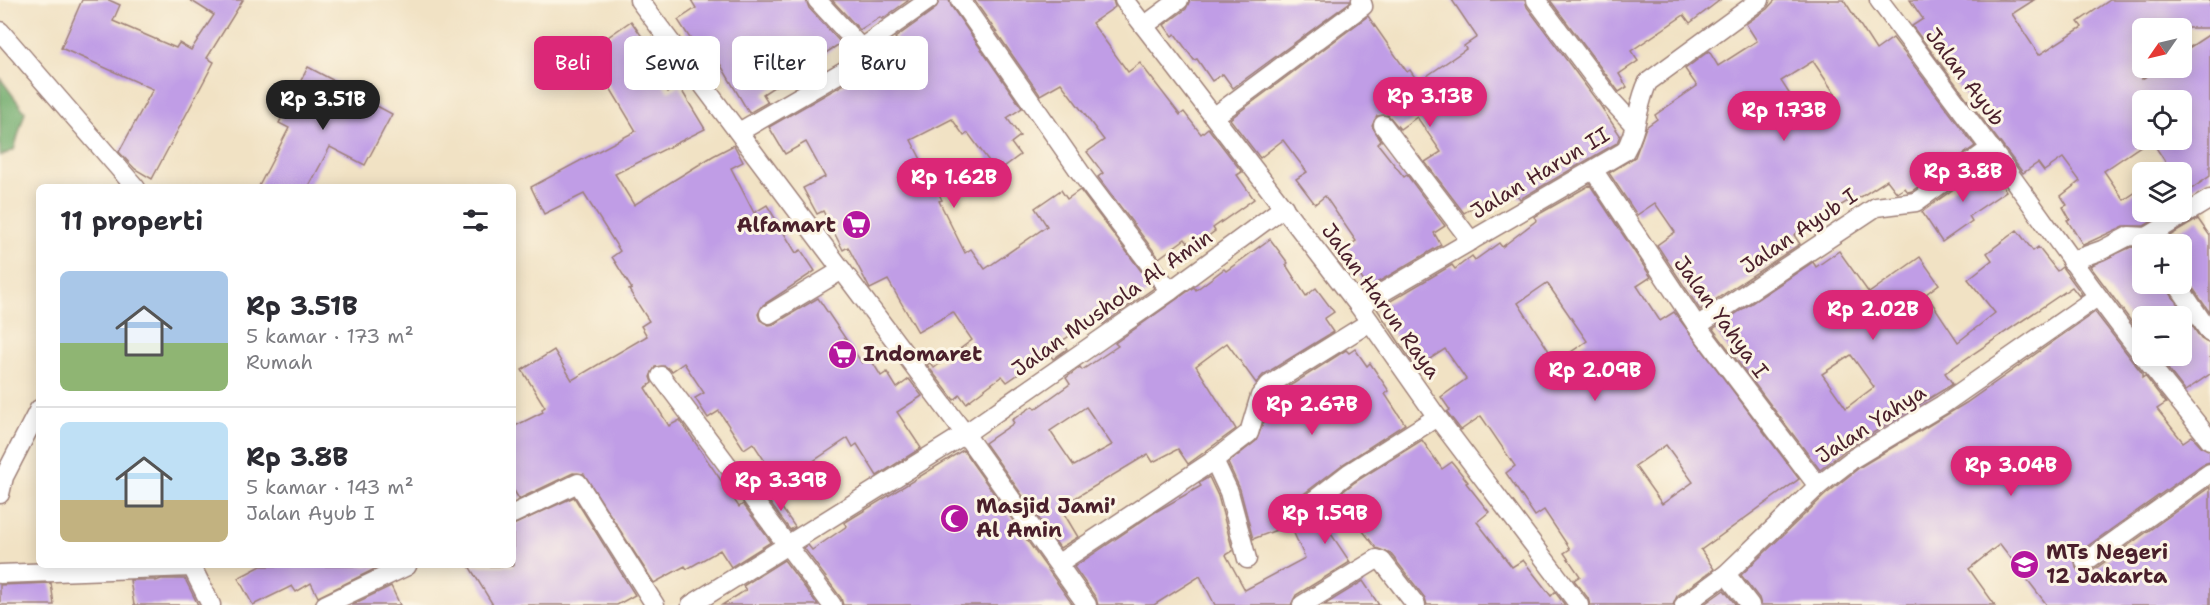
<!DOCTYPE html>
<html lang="id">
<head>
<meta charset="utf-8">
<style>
  body { margin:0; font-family:"Shantell Sans",sans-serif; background:#f7f7f7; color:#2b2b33; height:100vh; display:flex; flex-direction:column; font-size:22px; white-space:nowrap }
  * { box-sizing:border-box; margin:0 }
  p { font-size:20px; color:#7c7c81 }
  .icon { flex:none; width:33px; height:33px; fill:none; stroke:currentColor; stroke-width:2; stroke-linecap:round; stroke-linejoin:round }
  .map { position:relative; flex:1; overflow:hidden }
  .panel { position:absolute; left:36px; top:184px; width:480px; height:384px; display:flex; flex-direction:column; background:#fff; border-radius:9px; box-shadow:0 3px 15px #0003 }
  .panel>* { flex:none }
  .guide { position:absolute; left:534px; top:36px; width:570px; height:54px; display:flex; gap:12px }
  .needle { width:39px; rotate:236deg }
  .controls { position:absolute; left:2132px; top:18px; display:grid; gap:12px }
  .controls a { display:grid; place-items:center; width:60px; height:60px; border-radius:9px; background:#fff; box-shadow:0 3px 15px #0003; font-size:30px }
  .price { position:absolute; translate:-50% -51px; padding:0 14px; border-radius:21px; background:#db2777; color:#fff; font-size:20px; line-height:39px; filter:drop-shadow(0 2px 3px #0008) }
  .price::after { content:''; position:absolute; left:50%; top:36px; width:18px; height:14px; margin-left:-9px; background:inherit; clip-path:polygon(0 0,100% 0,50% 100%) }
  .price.on { background:#222; color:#fff }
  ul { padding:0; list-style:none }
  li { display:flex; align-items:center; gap:18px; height:150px; padding:0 24px }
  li+li { border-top:2px solid #e1e1e2 }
  li span { display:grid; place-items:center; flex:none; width:168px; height:120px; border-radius:9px; color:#555 }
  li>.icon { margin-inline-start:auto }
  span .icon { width:72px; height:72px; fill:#fffc; stroke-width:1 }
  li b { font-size:26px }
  h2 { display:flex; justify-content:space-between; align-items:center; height:72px; padding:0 24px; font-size:26px }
  .chip { padding:0 21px; border-radius:9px; background:#fff; box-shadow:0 3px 15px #0003; font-size:21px; line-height:54px }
  .chip.on { background:#db2777; color:#fff }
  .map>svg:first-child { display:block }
  .forest { fill:#6fab6c; stroke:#5c654c; stroke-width:1.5 }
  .building { fill:#c09de6; fill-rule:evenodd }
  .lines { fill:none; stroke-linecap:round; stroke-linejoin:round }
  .street-casing { stroke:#9e8078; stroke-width:21 }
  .street { stroke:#fff; stroke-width:18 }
  .labels { text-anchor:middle; stroke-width:6; stroke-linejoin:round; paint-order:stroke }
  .street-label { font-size:21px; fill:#4a1f2b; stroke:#fcf5e5 }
  .poi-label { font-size:21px; font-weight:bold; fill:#4a1f2b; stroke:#fcf5e5; text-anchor:start }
</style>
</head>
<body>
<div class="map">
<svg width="2210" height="605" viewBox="0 0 2210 605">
  <rect width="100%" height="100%" fill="#fcf5e5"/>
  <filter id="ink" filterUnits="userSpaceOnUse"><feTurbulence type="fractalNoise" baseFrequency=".0167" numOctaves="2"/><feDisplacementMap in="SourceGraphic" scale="12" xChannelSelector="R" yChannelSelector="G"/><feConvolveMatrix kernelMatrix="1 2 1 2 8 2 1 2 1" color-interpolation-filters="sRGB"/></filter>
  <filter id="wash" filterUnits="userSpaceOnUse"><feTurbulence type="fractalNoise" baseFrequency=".008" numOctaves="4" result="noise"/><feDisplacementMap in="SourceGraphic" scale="24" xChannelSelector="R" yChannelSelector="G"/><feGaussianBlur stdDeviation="1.35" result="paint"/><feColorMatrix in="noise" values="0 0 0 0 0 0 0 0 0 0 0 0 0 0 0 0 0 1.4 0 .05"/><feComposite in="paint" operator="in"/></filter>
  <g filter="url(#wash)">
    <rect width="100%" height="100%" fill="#f1e2c4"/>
    <path class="forest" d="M0,78L25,112L14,150L0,156Z"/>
    <g id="blocks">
      <g class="building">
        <path d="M82,0H109L120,5L113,21L176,48L179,43L191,50L214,15L190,0H243L207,58L214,62L152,179L135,169L119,152L153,89L61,48Z"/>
        <path d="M691,0H806L809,8L841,43L763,94L768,102L749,113L719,62L714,65L699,43L695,46L678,20L696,8Z"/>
        <path d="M832,0H909L882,19L880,17L860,30Z"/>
        <path d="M940,0H949L951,6L1022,108L1007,118L1020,136L1011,143L1020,155L997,172L968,133L964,136L952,119L911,140L942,200L939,201L965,253L971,249L985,269L1047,226L1035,208L1061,190L1067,199L1080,190L1154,288L1103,324L1098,317L1062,341L1067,349L1053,359L1049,353L1007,382L1002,376L966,403L960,395L954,400L927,365L930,363L934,368L972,340L953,312L918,332L888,280L870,289L848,247L843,250L823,211L817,214L803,188L825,177L806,142L785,154L769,127L860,75L866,66L902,47L895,38L935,9Z"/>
        <path d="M974,0H1113L1115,7L1092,23L1128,72L1140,63L1180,115L1184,112L1201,134L1208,128L1242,172L1237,175L1254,199L1213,228L1215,231L1192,248L1185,239L1159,258L1098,177L1103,173L1087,152L1104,140L1061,83L1040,95Z"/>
        <path d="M1190,0H1350V2L1233,88L1223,74L1212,81L1197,59L1194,60L1175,34L1172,36L1164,25L1186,9Z"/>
        <path d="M1452,0H1525L1527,7L1600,105L1620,135L1617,143L1520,199L1510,186L1486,203L1483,200L1464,213L1425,162L1441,152L1417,117L1400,129L1388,115L1377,116L1372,126L1381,141L1378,144L1404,177L1407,175L1445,226L1434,233L1441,245L1368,288L1343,250L1356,241L1325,196L1315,204L1296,179L1307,172L1283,140L1260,158L1230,119L1368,16L1407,72L1410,70L1418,82L1466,49L1464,46L1477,37Z"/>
        <path d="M1550,0H1720L1690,23L1684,15L1631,51L1638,61L1619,74L1627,87L1619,92Z"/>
        <path d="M1775,0H1844L1876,50L1893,38L1975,146L1912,191L1908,192L1905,188L1897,193L1887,180L1850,204L1848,201L1825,215L1794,235L1800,244L1700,310L1657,245L1675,232L1655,203L1637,215L1609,173L1635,157L1646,127L1657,119L1655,115L1697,86L1685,69L1709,51L1718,66L1757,41L1746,24L1767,9ZM1813,61L1839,100L1807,121L1781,81Z"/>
        <path d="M1910,0H2034L2012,14L2039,55L2082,27L2078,22L2110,0H2210V28H2142V79L2160,68H2181V53L2210,34V176L2181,196V172H2172L2151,140H2181V100H2142V145L2104,171L2124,200L2142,188V212H2168L2144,226H2124L2083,245L2067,220L2070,219L2063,207L2067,205L2061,196L2080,181L2063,158L2044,171L2038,163L2023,173L1912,26L1923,19Z"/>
        <path d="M631,21L648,45L643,48L668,92L679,86L705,129L615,174L634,205L713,156L734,145L743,162L731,168L754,213L767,205L796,253L801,250L815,271L763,305L758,314L760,320L769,325L774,324L818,298L862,363L870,358L881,376L887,372L897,388L909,379L922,396L897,412L921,448L877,476L857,444L853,447L848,438L809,464L816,474L786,493L753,443L744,449L719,411L708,418L695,398L704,393L684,363L672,371L665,366L655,367L650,377L652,383L645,388L669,426L680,420L739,507L743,504L771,542L731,567L720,550L687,569L685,566L654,583L584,474L573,473L519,499L513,489V427L543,412L542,409L545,407L522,370L554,350L572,380L647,336L641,326L649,321L629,290L632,289L612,257L620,251L584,194L544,214L531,187L636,131L603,76L602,77L585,53Z"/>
        <path d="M308,67L359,94L358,96L392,114L365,165L330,147L308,188H258L289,128L279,123Z"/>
        <path d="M1988,164L2006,191L1969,216L1972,221L1942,242L1922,212Z"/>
        <path d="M1590,185L1651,277L1637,286L1660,321L1674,312L1799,479L1701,550L1714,569L1677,596L1673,605H1590L1588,598L1574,580L1580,576L1564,553L1570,549L1544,510L1535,516L1506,473L1515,466L1481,416L1461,430L1447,412L1450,410L1441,397L1466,379L1445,349L1416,368L1377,309L1452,265L1455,269L1472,256L1475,260L1499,243L1502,247L1537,220L1534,217ZM1547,283L1587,341L1556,362L1518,303ZM1666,445L1693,482L1662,504L1635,466Z"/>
        <path d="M2198,219L2210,236V313L2186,278L2181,274V244H2156Z"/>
        <path d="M2017,230L2033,251L2038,247L2057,271L2062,267L2082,294L2079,296L2072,287L1945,373L1953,384L1848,448L1820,470L1713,329L1813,262L1816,267L1839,251L1869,293L1920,257L1939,284L1926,294L1958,342L1995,313L1968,279L1992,260L1987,253ZM1851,355L1874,387L1846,408L1822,374Z"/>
        <path d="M1270,239L1288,263L1286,265L1306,296L1316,288L1334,312L1324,319L1333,332L1263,375L1256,383L1227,343L1196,366L1236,429L1188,464L1178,449L1153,462L1148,454L1060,507L1078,537L1060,548L985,443L1014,423L1012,420L1033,406L1035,409L1070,384L1066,378L1080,367L1082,370L1118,346L1115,343L1194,287L1196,290L1224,269L1226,271ZM1086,407L1112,445L1074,466L1050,431Z"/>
        <path d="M2131,247L2142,248V284H2166L2168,290L2201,339L2210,344V374L2185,391L2164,364L2176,356H2181V316H2142V336L2090,266Z"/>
        <path d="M2095,312L2142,373V378L2145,376L2166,403L2157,409L2183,442L2192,436L2202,447L2210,451V462L2203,464L2078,553L2075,558L2076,568L2081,572L2092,571L2210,487V605H2047L2000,544L1969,569L1995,605H1761L1759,598L1741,575L1825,495L1860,467L1966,403Z"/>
        <path d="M1355,349L1367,366L1370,363L1389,391L1385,394L1405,424L1343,464L1280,512L1276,522L1279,529L1253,539L1240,489L1228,463L1256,441L1264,421L1274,414L1269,406L1277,394L1346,350L1349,353Z"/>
        <path d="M1422,440L1442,469L1452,462L1468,482L1466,483L1489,512L1477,522L1512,567L1523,560L1551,596L1555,592L1565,605H1427L1425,598L1391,554L1376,548L1346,509L1325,525L1350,562L1296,595L1291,605H1215L1200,576L1154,605H1098L1096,598L1074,567L1157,511L1201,486L1199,483L1209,477L1218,496L1233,551L1226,555L1245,590L1305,558L1293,531L1355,482Z"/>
        <path d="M963,450L1073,605H843L841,598L804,548L808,545L812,550L847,526L844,523Z"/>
        <path d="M772,494L795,527L790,530L767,499Z"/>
        <path d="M574,497L635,595L617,605H493L469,566H513V525Z"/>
        <path d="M784,560L818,605H722L746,590L743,586Z"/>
        <path d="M261,566H381L318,597L311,583L296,592L292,586L253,605L238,578Z"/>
        <path d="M161,579H185L198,605H134L130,580H156V581Z"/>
        <path d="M1363,581L1379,605H1324Z"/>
        <path d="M51,583L54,605H0V585Z"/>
        <path d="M391,586L400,605H351Z"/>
        <path d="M1724,590L1736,605H1703Z"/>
      </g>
    </g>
  </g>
  <g filter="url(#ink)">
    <use href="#blocks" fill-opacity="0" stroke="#9e8078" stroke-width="1.5"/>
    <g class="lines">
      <defs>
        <g id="street">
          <path d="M639,0L965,434L1087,605"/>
          <path d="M817,0L861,48"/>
          <path d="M960,0L1080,172L1170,291"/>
          <path d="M1124,0L1359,306L1437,417L1579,605"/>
          <path d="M1536,0L1611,100L1635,126"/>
          <path d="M1879,0C1916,50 1954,99 1991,149C2042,217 2089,288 2142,354"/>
          <path d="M1144,26L1179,0"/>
          <path d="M0,31L136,188"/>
          <path d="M1215,116L1363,6L1361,0"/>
          <path d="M1383,125L1471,241"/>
          <path d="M739,132L854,65L861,48L929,0"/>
          <path d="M1594,171L1697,326L1818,486"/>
          <path d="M2071,261L2102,250L2129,236L2147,237L2210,199"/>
          <path d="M2177,284L2210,333"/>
          <path d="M1359,306L1625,151C1638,130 1637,104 1648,82L1760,0"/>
          <path d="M769,314L842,270"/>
          <path d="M1697,326L1876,207L1916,202L1991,148"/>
          <path d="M2143,356L2210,440"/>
          <path d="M661,376L832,605"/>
          <path d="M1214,460L1229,492L1247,559"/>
          <path d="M0,494L4,477L39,409"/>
          <path d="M513,514L578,483L655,605"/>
          <path d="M1287,521L1349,473L1437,417"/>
          <path d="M2085,562L2210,473"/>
          <path d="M1059,563L1214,460L1249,433L1260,396L1269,385L1370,322"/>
          <path d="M0,574L192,567L211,605"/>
          <path d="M1726,574L1750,605"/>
          <path d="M325,605L407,566"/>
          <path d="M691,605L965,434L1170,291L1284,207"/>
          <path d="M1302,605L1377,559L1382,561L1416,605"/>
          <path d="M1684,605L1726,574L1818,486L1854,458L1942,405L2097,297"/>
        </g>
      </defs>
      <use href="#street" class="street-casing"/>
      <use href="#street" class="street"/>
    </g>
  </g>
  <defs>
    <symbol id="supermarket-disc" viewBox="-11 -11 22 22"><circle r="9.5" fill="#b5179e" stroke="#fcf5e5"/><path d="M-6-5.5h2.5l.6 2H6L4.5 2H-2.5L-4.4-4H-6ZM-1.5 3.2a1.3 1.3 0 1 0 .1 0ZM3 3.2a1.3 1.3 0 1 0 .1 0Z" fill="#fff"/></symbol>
    <symbol id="mosque-disc" viewBox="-11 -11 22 22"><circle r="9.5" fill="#b5179e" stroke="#fcf5e5"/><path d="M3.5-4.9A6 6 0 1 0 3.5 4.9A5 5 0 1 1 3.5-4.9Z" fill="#fff"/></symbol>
    <symbol id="school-disc" viewBox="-11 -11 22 22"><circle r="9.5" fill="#b5179e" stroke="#fcf5e5"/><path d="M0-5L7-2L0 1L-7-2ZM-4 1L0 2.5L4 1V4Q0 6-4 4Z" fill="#fff"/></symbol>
  </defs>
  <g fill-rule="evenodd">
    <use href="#supermarket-disc" x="840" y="208" width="33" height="33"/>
    <use href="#supermarket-disc" x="826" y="338" width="33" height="33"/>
    <use href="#mosque-disc" x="938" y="502" width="33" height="33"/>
    <use href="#school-disc" x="2008" y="548" width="33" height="33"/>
  </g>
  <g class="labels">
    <g class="street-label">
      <text transform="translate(1965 77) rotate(53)" y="7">Jalan Ayub</text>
      <text transform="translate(1540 173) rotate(-31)" y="7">Jalan Harun II</text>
      <text transform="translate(1799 231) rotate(-34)" y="7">Jalan Ayub I</text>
      <text transform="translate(1381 301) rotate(54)" y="7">Jalan Harun Raya</text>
      <text transform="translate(1112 303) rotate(-35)" y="7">Jalan Mushola Al Amin</text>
      <text transform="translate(1721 317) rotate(54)" y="7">Jalan Yahya I</text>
      <text transform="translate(1871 424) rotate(-33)" y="7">Jalan Yahya</text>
    </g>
    <g class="poi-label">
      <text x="836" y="232" text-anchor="end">Alfamart</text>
      <text x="863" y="361">Indomaret</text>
      <text x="976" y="513">Masjid Jami'<tspan x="976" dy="24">Al Amin</tspan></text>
      <text x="2046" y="559">MTs Negeri<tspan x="2046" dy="24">12 Jakarta</tspan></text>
    </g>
  </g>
</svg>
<div class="controls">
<a><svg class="needle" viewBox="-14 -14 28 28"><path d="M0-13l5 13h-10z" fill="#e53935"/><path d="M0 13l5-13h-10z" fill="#7c7c81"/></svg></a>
<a><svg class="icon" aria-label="locate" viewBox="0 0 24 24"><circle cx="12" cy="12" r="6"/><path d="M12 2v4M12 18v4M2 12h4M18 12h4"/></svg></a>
<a><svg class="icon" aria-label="layers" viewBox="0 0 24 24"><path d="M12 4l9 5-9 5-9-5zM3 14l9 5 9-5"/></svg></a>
<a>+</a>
<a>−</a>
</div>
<b class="price" style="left:1430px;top:128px">Rp 3.13B</b>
<b class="price on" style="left:323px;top:131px">Rp 3.51B</b>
<b class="price" style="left:1784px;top:142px">Rp 1.73B</b>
<b class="price" style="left:1963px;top:203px">Rp 3.8B</b>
<b class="price" style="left:954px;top:209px">Rp 1.62B</b>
<b class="price" style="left:1873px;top:341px">Rp 2.02B</b>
<b class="price" style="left:1595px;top:402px">Rp 2.09B</b>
<b class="price" style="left:1312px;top:436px">Rp 2.67B</b>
<b class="price" style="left:2011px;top:497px">Rp 3.04B</b>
<b class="price" style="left:781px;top:512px">Rp 3.39B</b>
<b class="price" style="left:1325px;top:545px">Rp 1.59B</b>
<div class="guide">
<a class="chip on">Beli</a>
<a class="chip">Sewa</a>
<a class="chip">Filter</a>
<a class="chip">Baru</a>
</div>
<section class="panel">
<h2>11 properti<svg class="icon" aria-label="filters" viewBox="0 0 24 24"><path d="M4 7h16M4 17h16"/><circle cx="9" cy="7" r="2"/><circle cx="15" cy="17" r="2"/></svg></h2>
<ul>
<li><span style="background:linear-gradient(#a9c7e8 60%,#8fb573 0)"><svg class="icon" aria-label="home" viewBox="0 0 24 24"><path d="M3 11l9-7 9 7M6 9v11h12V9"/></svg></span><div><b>Rp 3.51B</b><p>5 kamar · 173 m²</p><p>Rumah</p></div></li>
<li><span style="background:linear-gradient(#bfe0f5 65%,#c2b280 0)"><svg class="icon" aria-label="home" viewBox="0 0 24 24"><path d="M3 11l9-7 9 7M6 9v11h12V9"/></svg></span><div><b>Rp 3.8B</b><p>5 kamar · 143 m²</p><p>Jalan Ayub I</p></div></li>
</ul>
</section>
</div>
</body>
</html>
